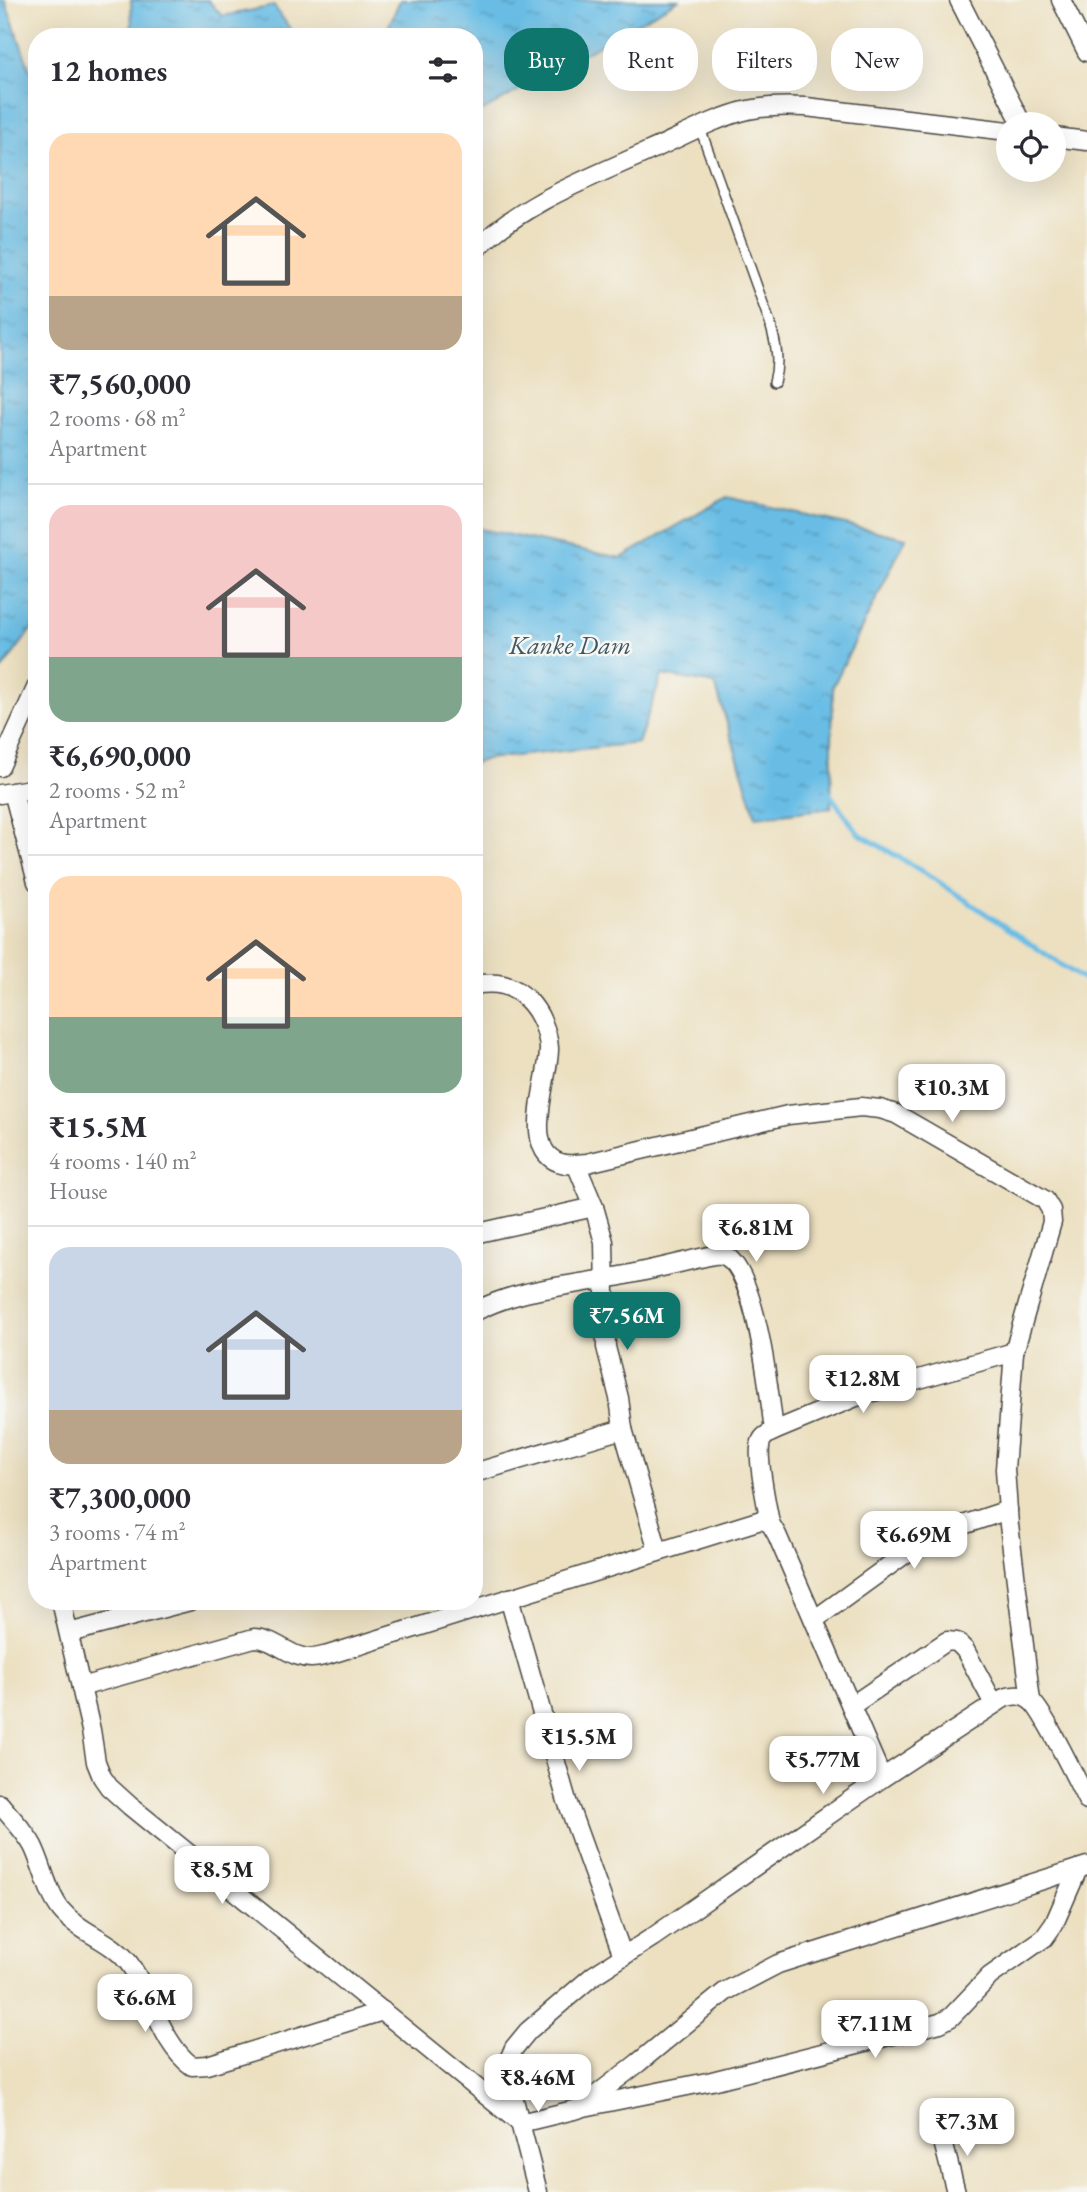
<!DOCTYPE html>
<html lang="en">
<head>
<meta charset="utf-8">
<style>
  body { margin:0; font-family:"EB Garamond",serif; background:#f7f7f7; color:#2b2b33; height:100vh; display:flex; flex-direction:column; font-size:26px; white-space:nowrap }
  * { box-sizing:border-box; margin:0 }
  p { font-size:23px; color:#7c7c81 }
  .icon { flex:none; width:38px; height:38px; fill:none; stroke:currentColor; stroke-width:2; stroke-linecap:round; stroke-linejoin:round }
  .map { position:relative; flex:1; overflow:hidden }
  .drawer { position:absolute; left:28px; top:28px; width:455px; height:1582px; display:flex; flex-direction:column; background:#fff; border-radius:28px; box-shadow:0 7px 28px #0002 }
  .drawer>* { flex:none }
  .top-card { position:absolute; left:504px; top:28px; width:478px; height:63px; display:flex; gap:14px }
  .controls { position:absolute; left:996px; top:112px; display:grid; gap:14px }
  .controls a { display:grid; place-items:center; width:70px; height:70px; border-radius:50%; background:#fff; box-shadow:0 7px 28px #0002; font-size:35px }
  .price { position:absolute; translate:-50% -60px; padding:0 16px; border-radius:14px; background:#fff; color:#222; font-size:23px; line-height:46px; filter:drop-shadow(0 2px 4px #0008) }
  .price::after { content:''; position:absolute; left:50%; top:42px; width:21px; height:16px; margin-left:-10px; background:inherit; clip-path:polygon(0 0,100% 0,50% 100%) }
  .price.on { background:#0f766e; color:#fff }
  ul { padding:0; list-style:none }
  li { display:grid; align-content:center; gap:14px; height:371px; padding:0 21px }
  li+li { border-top:2px solid #e1e1e2 }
  li span { display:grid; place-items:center; height:217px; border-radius:21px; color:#555 }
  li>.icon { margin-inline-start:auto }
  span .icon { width:126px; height:126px; fill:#fffc; stroke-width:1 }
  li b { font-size:30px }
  h2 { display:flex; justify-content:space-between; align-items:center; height:84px; padding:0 21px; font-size:30px }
  .chip { padding:0 24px; border-radius:28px; background:#fff; box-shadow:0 7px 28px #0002; font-size:24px; line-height:63px }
  .chip.on { background:#0f766e; color:#fff }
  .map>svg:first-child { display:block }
  .water { fill:url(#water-ripples); stroke:#4a7488; stroke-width:2 }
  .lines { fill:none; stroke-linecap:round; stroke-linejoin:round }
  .stream { stroke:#69bde5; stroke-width:5 }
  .lane-casing { stroke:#484642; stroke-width:12 }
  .street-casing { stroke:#484642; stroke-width:21 }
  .lane { stroke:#fff; stroke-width:9 }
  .street { stroke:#fff; stroke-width:18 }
  .labels { text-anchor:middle; stroke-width:5; stroke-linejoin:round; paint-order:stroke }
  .water-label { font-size:26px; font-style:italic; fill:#3e5763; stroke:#f6f6f2 }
</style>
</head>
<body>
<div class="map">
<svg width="1087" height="2192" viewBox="0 0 1087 2192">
  <defs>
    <pattern id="water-ripples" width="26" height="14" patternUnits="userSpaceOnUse" patternTransform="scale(1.75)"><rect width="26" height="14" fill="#69bde5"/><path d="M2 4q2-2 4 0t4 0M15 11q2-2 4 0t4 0" fill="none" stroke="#579aba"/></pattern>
  </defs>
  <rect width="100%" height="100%" fill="#f6f6f2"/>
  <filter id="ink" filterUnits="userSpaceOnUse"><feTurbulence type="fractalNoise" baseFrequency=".0143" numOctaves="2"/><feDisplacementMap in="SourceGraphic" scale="14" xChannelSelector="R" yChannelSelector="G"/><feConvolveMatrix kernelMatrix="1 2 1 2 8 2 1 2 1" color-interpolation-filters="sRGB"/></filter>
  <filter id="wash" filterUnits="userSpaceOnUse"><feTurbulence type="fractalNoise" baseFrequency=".00686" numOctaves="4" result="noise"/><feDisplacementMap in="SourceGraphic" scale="28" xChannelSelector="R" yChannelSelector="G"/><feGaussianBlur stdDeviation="1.57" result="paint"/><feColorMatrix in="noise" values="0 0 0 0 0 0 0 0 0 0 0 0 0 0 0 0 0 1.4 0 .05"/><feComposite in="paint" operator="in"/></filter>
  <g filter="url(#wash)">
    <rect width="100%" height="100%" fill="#ece0c1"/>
    <g class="water">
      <path d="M0,0H5L37,90V622L0,672Z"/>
      <path d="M131,0H208L222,16L274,6L296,37H132Z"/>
      <path d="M400,0H678L474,116V37H384Z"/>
      <path d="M474,463L485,479L476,528L621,558L727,497L906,538L833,686L831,808L756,817L715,684L662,675L638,743L486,759L474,764Z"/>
    </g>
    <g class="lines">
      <path class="stream" d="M827,790L858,833L927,874L1087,982"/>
    </g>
  </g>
  <g filter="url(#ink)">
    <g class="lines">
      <defs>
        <path id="lane" d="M700,128L770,323C776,344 780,361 774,382"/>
        <g id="street">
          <path d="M959,0L1022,124"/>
          <path d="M1061,0L1087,52"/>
          <path d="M1054,137L1087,141"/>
          <path d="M474,251C523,202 588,179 649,151C681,137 714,118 748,110C767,106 787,106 806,107L1008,131"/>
          <path d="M0,767L37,686"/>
          <path d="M13,792L37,882"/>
          <path d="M0,794L37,788"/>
          <path d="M474,985C496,981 512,984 528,1000C540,1012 548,1032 549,1048C550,1079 517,1155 565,1164C572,1165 580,1163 587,1163L788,1115L861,1107L880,1109L896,1114L1045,1200L1051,1210L1052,1222L1014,1352L1005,1469L1009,1525L1031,1701"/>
          <path d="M576,1164L594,1207L604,1242L606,1347L619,1398L623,1429L658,1551"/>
          <path d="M474,1234L594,1207"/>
          <path d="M474,1312C516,1290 559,1287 604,1279C641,1273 677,1263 714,1255C718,1255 722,1254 725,1256C756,1269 770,1398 774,1431"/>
          <path d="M474,1473L623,1429"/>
          <path d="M770,1523C767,1506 756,1457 761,1442C763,1436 768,1434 774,1431L856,1397L1014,1352"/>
          <path d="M509,1598L567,1801L623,1956"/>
          <path d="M61,1601L91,1730L96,1762L102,1777L109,1787L130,1806L520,2123L578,2109L638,2063L726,1991L778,1964L1087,1866"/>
          <path d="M814,1620L930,1536L1008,1510"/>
          <path d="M69,1633L190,1601"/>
          <path d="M81,1687L254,1638C276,1638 290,1659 312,1658C317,1658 323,1656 328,1655L761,1520L770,1523L777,1535L882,1778"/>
          <path d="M851,1706L947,1641L957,1642L965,1650L994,1704"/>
          <path d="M0,1804C11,1818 25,1831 33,1846C43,1866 47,1892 61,1910C80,1933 111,1940 128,1962C151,1992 161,2044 192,2066L207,2065L383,2011"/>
          <path d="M584,2107L712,2081L940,2023L951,2017L990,1976L1044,1938L1054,1924L1078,1869"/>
          <path d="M941,2134L956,2192"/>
          <path d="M538,2192L511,2088L508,2062L514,2048L528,2031L594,1975L653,1937L882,1778L1004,1698C1013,1695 1021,1694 1030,1700C1043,1709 1077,1781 1087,1800"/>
        </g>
      </defs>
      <use href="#lane" class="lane-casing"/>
      <use href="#street" class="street-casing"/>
      <use href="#lane" class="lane"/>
      <use href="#street" class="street"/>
    </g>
  </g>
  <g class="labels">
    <g class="water-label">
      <text x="570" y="654">Kanke Dam</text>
    </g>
  </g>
</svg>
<div class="controls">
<a><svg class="icon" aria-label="locate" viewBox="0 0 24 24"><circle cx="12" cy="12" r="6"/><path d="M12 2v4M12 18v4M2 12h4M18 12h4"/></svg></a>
</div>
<b class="price" style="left:952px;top:1124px">₹10.3M</b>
<b class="price" style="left:756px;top:1264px">₹6.81M</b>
<b class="price on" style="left:627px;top:1352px">₹7.56M</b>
<b class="price" style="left:863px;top:1415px">₹12.8M</b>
<b class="price" style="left:914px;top:1571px">₹6.69M</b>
<b class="price" style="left:579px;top:1773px">₹15.5M</b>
<b class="price" style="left:823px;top:1796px">₹5.77M</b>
<b class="price" style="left:222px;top:1906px">₹8.5M</b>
<b class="price" style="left:145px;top:2034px">₹6.6M</b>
<b class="price" style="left:875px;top:2060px">₹7.11M</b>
<b class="price" style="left:538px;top:2114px">₹8.46M</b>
<b class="price" style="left:967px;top:2158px">₹7.3M</b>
<div class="top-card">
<a class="chip on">Buy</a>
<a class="chip">Rent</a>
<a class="chip">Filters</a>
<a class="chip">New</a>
</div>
<section class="drawer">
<h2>12 homes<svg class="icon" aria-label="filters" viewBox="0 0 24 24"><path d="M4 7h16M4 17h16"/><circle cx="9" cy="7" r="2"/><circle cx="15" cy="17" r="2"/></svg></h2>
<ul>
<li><span style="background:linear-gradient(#ffd9b3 75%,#b9a48a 0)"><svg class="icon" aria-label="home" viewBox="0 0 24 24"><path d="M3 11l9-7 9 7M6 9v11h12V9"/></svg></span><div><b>₹7,560,000</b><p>2 rooms · 68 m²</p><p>Apartment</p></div></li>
<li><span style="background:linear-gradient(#f6c9c9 70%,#7fa58c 0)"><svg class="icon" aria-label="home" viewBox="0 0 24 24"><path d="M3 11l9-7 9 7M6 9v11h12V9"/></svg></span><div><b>₹6,690,000</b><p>2 rooms · 52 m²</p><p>Apartment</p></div></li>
<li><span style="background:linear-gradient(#ffd9b3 65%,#7fa58c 0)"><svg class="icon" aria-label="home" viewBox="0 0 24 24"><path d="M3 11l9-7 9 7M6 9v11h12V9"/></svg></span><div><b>₹15.5M</b><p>4 rooms · 140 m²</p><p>House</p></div></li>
<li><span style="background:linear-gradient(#c9d6e8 75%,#b9a48a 0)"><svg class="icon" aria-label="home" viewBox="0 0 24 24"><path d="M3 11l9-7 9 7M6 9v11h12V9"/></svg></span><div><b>₹7,300,000</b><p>3 rooms · 74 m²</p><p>Apartment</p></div></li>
</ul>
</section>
</div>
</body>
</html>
